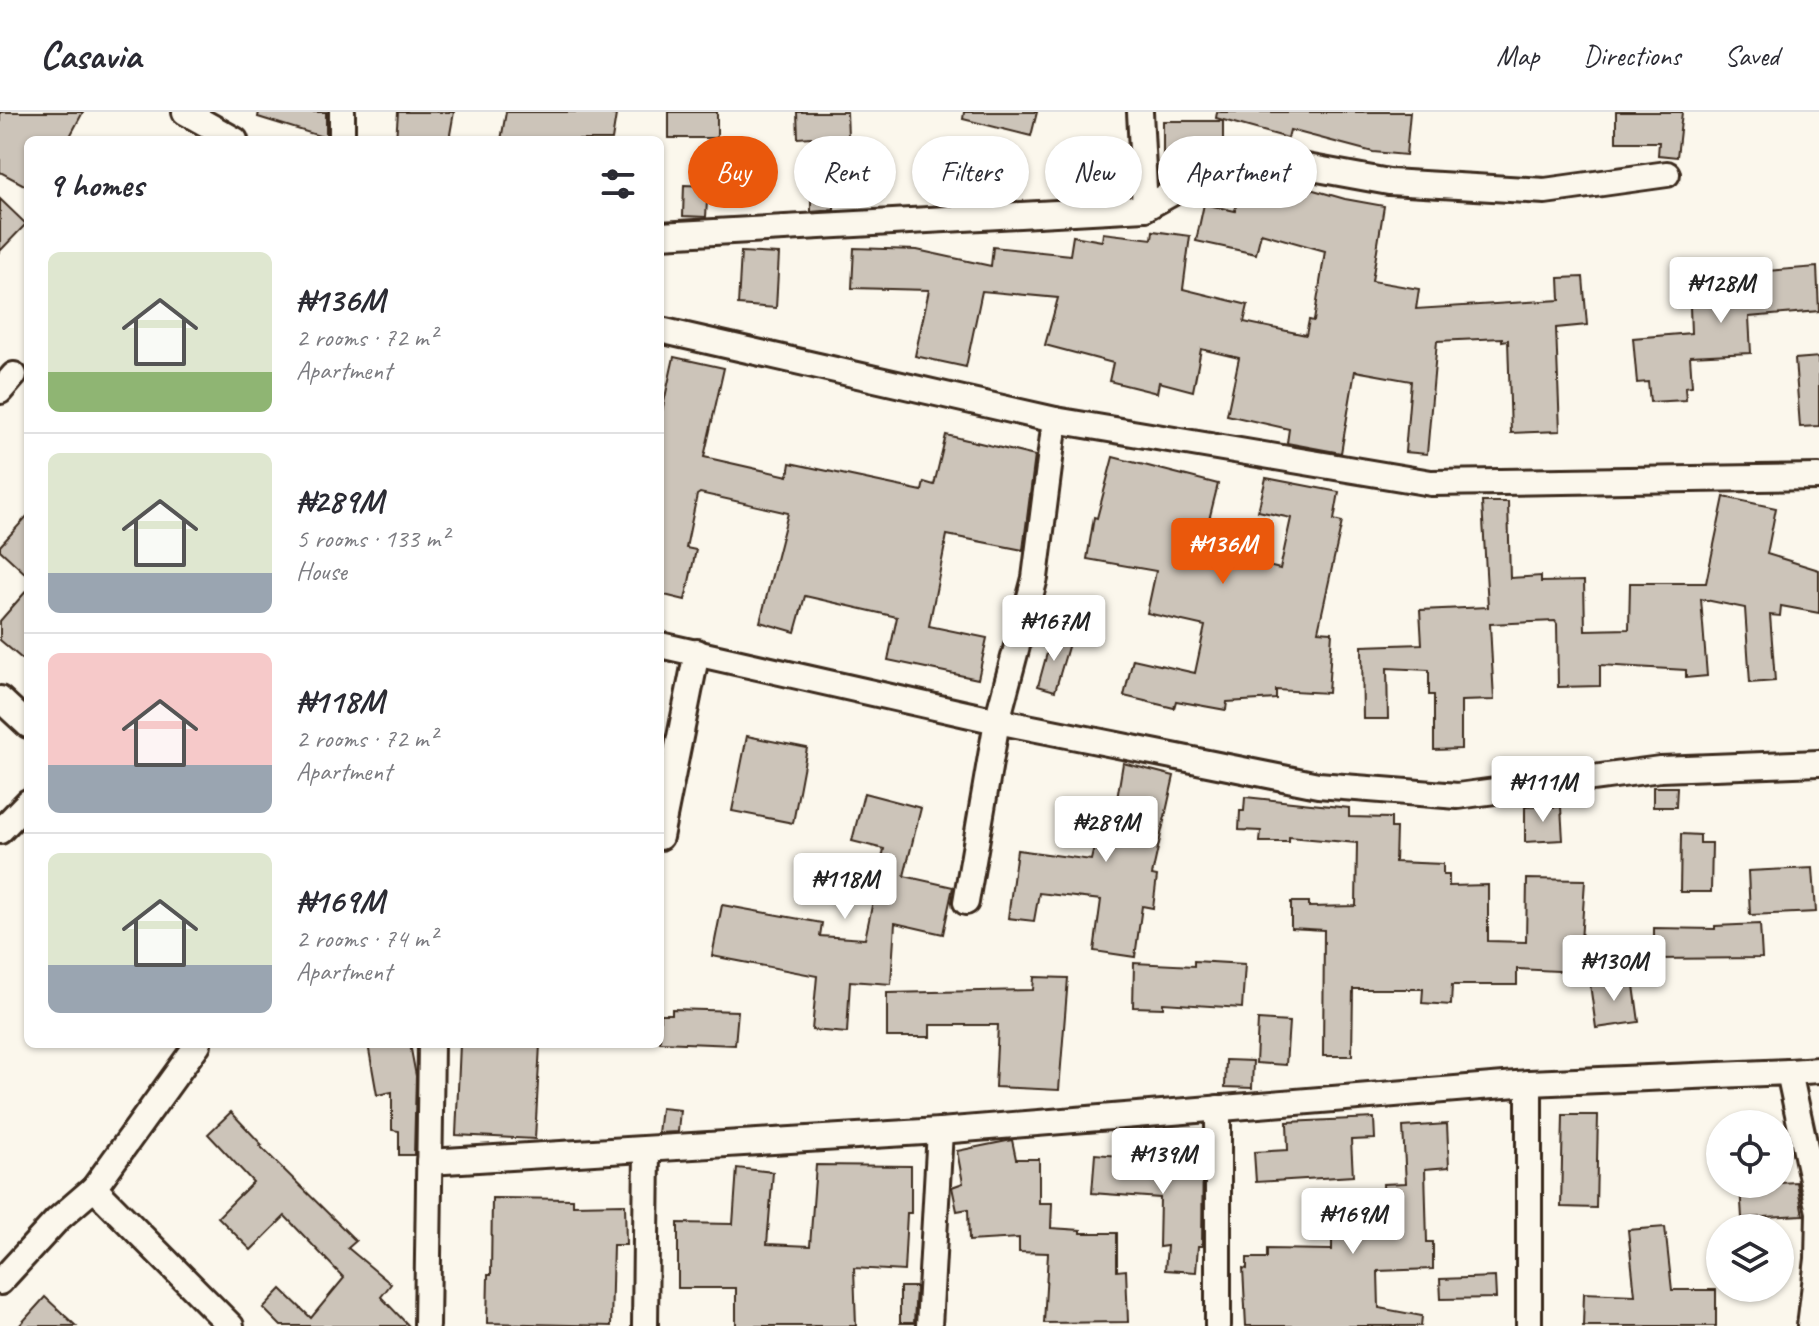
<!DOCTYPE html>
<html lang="en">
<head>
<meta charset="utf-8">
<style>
  body { margin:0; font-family:Caveat,sans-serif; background:#f2f2f3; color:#2b2b33; height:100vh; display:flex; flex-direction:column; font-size:30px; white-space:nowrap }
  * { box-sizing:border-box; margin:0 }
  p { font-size:26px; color:#7c7c81 }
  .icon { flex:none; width:44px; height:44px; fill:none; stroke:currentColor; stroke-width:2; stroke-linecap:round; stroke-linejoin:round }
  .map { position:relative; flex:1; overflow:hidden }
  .side { position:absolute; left:24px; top:24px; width:640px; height:912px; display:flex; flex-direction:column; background:#fff; border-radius:12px; box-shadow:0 2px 6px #0004 }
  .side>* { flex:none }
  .hud { position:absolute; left:688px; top:24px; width:760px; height:72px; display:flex; gap:16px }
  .controls { position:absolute; left:1706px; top:998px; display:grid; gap:16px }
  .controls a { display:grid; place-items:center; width:88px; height:88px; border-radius:50%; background:#fff; box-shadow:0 2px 6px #0004; font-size:40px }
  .price { position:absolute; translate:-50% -68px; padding:0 18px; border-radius:8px; background:#fff; color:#222; font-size:26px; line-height:52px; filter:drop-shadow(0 2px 4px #0008) }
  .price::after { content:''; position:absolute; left:50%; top:48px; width:24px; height:18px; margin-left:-12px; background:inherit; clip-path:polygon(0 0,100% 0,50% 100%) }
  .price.current { background:#ea580c; color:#fff }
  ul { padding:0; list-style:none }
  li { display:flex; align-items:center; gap:24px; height:200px; padding:0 24px }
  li+li { border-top:2px solid #e1e1e2 }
  li span { display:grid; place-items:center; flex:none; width:224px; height:160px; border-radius:12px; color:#555 }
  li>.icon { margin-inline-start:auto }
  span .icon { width:96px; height:96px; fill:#fffc; stroke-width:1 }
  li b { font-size:34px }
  h2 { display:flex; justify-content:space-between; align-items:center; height:96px; padding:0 24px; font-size:34px }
  .chip { padding:0 28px; border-radius:36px; background:#fff; box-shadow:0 2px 6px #0004; font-size:28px; line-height:72px }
  .chip.current { background:#ea580c; color:#fff }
  header { display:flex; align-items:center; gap:48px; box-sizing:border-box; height:112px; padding:0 40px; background:#fff; border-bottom:2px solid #e1e1e2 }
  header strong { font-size:38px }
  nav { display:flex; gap:44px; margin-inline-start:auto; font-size:28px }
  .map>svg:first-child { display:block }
  .building { fill:#ccc4b9; stroke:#3b2a1e; stroke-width:2 }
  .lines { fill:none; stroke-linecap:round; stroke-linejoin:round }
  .street-casing { stroke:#3b2a1e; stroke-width:30 }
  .street { stroke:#fbf7ec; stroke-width:24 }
</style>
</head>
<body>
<header>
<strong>Casavia</strong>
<nav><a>Map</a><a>Directions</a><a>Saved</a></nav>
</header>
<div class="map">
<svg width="1819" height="1214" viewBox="0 0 1819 1214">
  <rect width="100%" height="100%" fill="#fbf7ec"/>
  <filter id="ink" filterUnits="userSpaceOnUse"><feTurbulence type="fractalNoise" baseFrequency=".0125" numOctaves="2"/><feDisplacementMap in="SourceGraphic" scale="16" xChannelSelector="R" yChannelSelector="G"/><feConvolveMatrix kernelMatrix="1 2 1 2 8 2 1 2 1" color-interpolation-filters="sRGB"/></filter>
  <g filter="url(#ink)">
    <g class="building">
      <path d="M0,0H83L68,28H28V75L0,60Z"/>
      <path d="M259,0H326V26L258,5Z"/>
      <path d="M398,0H454L449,28H396Z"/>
      <path d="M506,0H600L616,3L612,28H501Z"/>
      <rect x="669" y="0" width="48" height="26"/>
      <path d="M797,0H847L848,24L834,25V98L811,100V25L798,26Z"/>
      <path d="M964,0H1037L1031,24L963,7Z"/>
      <path d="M1217,0H1410L1406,43L1373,40L1290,18L1288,26L1216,6Z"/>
      <path d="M1616,0H1682L1677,45L1658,43L1659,30H1616Z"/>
      <path d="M1163,9H1223V36L1205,46H1163Z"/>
      <path d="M1289,71L1345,87L1384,94L1372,169L1419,177L1416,197L1560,188L1559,166L1583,165L1587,213L1556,216L1560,319L1511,321L1508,228L1502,229V226L1437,229L1427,342L1405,340L1411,269L1355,259L1341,341L1287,331L1289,317L1227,303L1239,246L1201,237L1193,279L1159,270L1157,281L1109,269L1113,251L1045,233L1058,186L982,179L966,255L915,244L929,178L852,176L854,136L917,138L991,154L993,135L1070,143L1073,124L1102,129L1103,121L1152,127L1153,119L1190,124L1183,177L1248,193L1244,210L1306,223L1309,208L1314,209L1325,139L1261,121L1256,142L1196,129L1204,92L1235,99L1240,72L1286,82Z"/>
      <path d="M684,73L708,74L706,105L683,104Z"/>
      <path d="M0,87L26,112L0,139Z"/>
      <path d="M741,140L779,142L776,196L738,193Z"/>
      <path d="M1817,155L1819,199L1749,205L1751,241L1690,244L1692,274L1685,275L1686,288L1650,290L1648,270L1637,271L1633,226L1691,221L1689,168L1756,165L1755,160Z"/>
      <path d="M674,245L724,256L704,345L788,364L790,351L922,379L924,370L934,373L946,323L1035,344L1023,438L947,423L929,514L987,526L978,567L888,548L897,505L805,484L795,520L760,510L788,401L700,381L697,383L686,436L696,438L685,488L660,482V308Z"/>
      <path d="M1819,245V314L1800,315L1795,247Z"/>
      <path d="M1113,345L1218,372L1205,424L1210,425L1207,439L1280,457L1291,406L1258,399L1266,366L1339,380L1334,408L1342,410L1318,519L1332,520L1328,581L1276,578V587L1227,590L1226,598L1176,589L1174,596L1124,584L1133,547L1195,561L1205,514L1147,501L1156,459L1087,447L1094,405L1097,406Z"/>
      <path d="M1724,385L1776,396L1767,442L1819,458V501L1781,494L1780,504L1770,503L1775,569L1750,571L1745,496L1701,487L1707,564L1686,566V558L1600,553V574L1558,575L1557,512L1555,509L1490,512L1494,588L1461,589V637L1434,638V583H1429V558L1387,556L1388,607H1363L1362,534L1422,532L1420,498L1488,495L1482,390H1508L1510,466L1541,464V470L1584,469L1585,518L1629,517L1630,471H1706Z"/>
      <path d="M28,403V464L0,438V434Z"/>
      <path d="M28,477V552L0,528V509Z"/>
      <path d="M1052,523L1070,528L1055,579L1038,574Z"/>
      <path d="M747,624L807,636L793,711L732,699Z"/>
      <path d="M1123,651L1174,664L1152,763L1157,764L1153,796L1142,794L1135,845L1094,839L1101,788L1039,781L1034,809L1008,806L1017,738L1091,748L1102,702L1114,705Z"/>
      <path d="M1653,675H1677L1676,695H1653Z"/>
      <path d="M864,681L921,696L904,764L953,775L943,822L895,811L891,872L850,869L847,921L812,918L817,864L712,844L722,793L822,811L820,824L865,827L884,737L852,729Z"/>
      <path d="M1245,685L1349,696V705L1391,706V716H1396L1395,750L1443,752V763H1449V774L1488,773V829L1526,830L1527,767L1585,768L1579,860L1517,857V873H1452L1451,893L1422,891L1423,877H1353L1352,944H1323L1324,818L1291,816V790H1309V795L1356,794L1357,731L1289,725V730H1260L1261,719L1239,718L1240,699H1244Z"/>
      <path d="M1525,695H1561L1563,728L1525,730Z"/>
      <path d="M1681,722L1700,723V731H1712L1711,780H1680Z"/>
      <path d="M1813,756L1816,800L1750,803L1748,759Z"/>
      <path d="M1760,812L1762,846L1654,847V816L1715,817V814Z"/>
      <path d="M1194,849L1245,852L1242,896L1163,891V896L1133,895L1134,851L1194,854Z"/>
      <path d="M1034,865L1068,866L1059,978L995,975L998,913H930V925H887V881L1033,878Z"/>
      <path d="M1633,866L1639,910L1596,916L1590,872Z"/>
      <path d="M672,897L738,899L735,933L660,930V902H672Z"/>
      <path d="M1258,908L1289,910L1286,953L1256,951Z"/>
      <path d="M368,932H410L416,964L414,1043H399V1019L392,1018V980L377,983Z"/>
      <path d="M460,932H540L535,1027L456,1023Z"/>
      <path d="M1226,948L1253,949L1252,976L1225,975Z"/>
      <path d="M661,996L680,998L678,1020L658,1021Z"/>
      <path d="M231,1000L262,1033L260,1034L356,1129L348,1136L391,1172L381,1185L409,1214H281L263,1196L281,1177L311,1206L344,1166L285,1104L251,1138L218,1105L253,1070L208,1022Z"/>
      <path d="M1563,1003H1598L1596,1096L1561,1095Z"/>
      <path d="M1374,1006L1375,1027L1351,1028L1353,1064L1256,1070L1254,1040L1288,1038L1287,1010Z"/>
      <path d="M1447,1012L1449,1055L1425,1057L1427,1130H1433V1157L1378,1159L1379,1196L1422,1204L1421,1214H1246L1243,1156L1247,1157V1146H1267V1137L1332,1138V1109L1384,1106L1383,1072L1406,1071L1403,1015Z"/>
      <path d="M1012,1028L1016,1047H1039V1091H1052L1051,1116L1081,1118V1121H1117V1159L1126,1158L1128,1210L1044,1211L1048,1141L1019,1140V1126L969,1129L968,1097L957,1099L952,1075L963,1071L957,1039Z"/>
      <path d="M1160,1033L1203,1035L1202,1134H1198L1196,1160L1165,1158L1167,1134L1159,1135L1160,1086L1092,1081L1095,1042L1159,1047Z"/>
      <path d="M816,1053L911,1054V1101H907L904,1159L854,1156L856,1214H736V1176H678V1111L733,1112L737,1056L773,1060L767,1132L810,1134Z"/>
      <path d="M1797,1070L1803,1103L1742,1106L1740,1073Z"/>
      <path d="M492,1086L573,1087V1093L625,1092L626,1133H613L611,1214L487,1211L488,1163H491Z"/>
      <path d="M1665,1115L1672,1178H1716V1214H1583L1584,1181L1635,1183L1628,1118Z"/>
      <path d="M1495,1165L1496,1186L1441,1187L1440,1167Z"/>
      <path d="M900,1175H916L914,1211H900Z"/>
      <path d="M45,1185L76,1214H19Z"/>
    </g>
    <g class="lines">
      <defs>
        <g id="street">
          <path d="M185,0L235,28"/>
          <path d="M342,0V28"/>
          <path d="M1140,0L1145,96"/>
          <path d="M660,123L1145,96L1235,46L1279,50L1389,70L1545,79L1667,62"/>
          <path d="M660,218L1055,308L1431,371L1819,365"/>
          <path d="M0,279L14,263"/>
          <path d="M660,533L997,609L1318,673L1458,684L1660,657L1819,651"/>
          <path d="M0,587L28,613"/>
          <path d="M0,719L28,690"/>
          <path d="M660,725L697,540"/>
          <path d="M966,790L997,609L1035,466L1055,308"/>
          <path d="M1789,960L1819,958"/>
          <path d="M1529,971V1214"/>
          <path d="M1218,996V1214"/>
          <path d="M429,1050L940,1019L1529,971L1789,960L1819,1100L1818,1147L1810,1214"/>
          <path d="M94,1076L231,1214"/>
          <path d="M0,1170L57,1108L94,1076L198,932"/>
          <path d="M427,1214L431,932"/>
          <path d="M645,1214L647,1038"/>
          <path d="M929,1214L940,1019"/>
        </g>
      </defs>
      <use href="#street" class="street-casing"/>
      <use href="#street" class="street"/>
    </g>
  </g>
</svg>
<div class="controls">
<a><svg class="icon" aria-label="locate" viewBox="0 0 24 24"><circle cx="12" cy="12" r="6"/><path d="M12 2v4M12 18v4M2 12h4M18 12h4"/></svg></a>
<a><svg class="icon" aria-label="layers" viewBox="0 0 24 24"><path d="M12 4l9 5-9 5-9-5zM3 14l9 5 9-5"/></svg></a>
</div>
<b class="price" style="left:1721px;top:213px">₦128M</b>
<b class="price current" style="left:1223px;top:474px">₦136M</b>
<b class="price" style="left:1054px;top:551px">₦167M</b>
<b class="price" style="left:1543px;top:712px">₦111M</b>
<b class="price" style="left:1106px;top:752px">₦289M</b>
<b class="price" style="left:845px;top:809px">₦118M</b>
<b class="price" style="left:1614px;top:891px">₦130M</b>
<b class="price" style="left:1163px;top:1084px">₦139M</b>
<b class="price" style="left:1353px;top:1144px">₦169M</b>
<div class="hud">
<a class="chip current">Buy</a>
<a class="chip">Rent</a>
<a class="chip">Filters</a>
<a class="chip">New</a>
<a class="chip">Apartment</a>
</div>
<section class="side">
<h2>9 homes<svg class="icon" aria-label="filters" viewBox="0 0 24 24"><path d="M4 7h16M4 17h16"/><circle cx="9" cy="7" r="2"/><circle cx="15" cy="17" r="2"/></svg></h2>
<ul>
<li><span style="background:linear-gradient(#dfe7d0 75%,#8fb573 0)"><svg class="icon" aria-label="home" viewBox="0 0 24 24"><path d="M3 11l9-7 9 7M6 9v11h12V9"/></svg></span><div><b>₦136M</b><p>2 rooms · 72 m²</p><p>Apartment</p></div></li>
<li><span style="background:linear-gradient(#dfe7d0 75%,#9aa5b1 0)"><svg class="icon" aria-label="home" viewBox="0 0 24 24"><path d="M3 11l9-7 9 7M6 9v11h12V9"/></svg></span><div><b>₦289M</b><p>5 rooms · 133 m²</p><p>House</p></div></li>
<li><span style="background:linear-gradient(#f6c9c9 70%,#9aa5b1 0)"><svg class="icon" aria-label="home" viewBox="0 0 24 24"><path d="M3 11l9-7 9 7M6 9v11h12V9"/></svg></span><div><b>₦118M</b><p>2 rooms · 72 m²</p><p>Apartment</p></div></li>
<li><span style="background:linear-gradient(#dfe7d0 70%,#9aa5b1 0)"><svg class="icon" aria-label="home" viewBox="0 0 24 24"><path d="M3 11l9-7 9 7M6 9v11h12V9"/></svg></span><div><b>₦169M</b><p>2 rooms · 74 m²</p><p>Apartment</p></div></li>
</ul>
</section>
</div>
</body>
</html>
